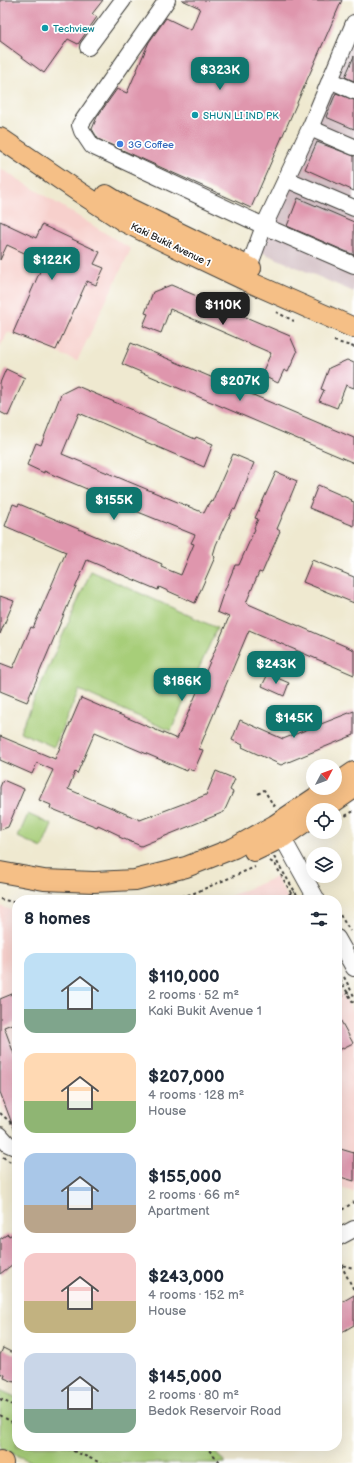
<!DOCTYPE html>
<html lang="en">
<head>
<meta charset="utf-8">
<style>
  body { margin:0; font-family:"Balsamiq Sans",sans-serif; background:#f2f2f3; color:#1f2937; height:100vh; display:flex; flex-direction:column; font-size:15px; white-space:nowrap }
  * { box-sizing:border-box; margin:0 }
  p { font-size:13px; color:#747a83 }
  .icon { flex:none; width:22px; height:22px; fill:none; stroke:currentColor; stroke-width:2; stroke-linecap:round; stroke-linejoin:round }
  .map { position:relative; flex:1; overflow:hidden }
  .details { position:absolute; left:12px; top:895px; width:330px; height:556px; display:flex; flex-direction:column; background:#fff; border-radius:16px; box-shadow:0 4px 16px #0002 }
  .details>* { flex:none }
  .needle { width:26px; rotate:49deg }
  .controls { position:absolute; left:306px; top:759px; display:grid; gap:8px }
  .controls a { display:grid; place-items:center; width:36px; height:36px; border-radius:50%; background:#fff; box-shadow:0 4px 16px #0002; font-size:20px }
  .price { position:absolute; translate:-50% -34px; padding:0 9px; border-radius:8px; background:#0f766e; color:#fff; font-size:13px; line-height:26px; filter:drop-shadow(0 1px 2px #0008) }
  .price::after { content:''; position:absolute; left:50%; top:24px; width:12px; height:9px; margin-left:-6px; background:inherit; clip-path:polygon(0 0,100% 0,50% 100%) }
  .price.current { background:#222; color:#fff }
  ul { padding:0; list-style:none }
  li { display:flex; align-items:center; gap:12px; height:100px; padding:0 12px }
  li span { display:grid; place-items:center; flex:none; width:112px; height:80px; border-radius:12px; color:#555 }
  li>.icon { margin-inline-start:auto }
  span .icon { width:48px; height:48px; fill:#fffc; stroke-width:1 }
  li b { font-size:17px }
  h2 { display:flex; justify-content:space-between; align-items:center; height:48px; padding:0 12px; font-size:17px }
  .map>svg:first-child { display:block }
  .built { fill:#f7d0cc }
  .industrial { fill:#d2bec3 }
  .green { fill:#a7ce79; stroke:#62754a }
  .building { fill:#df96ad }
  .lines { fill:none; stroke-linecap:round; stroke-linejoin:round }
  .minor-casing { stroke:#3c3b37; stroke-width:18 }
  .major-casing { stroke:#3c3b37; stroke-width:22 }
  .highway-casing { stroke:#3c3b37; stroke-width:24 }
  .path { stroke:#3c3b37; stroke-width:2; stroke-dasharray:3 3; stroke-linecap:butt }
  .minor { stroke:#fff; stroke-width:16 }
  .major { stroke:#f5bf86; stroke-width:20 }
  .highway { stroke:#f5bf86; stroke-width:22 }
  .culture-dot { fill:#0f9aa8; stroke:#fff; stroke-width:1.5 }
  .shop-dot { fill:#3f7fe0; stroke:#fff; stroke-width:1.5 }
  .labels { text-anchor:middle; stroke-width:3.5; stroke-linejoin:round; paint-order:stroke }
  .culture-label { font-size:10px; fill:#0d838f; stroke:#fff; text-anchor:start }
  .shop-label { font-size:10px; fill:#366cbe; stroke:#fff; text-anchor:start }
  .street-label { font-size:10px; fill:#1c1c1c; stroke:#fff }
</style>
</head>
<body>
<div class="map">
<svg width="354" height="1463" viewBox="0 0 354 1463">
  <rect width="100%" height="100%" fill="#fff"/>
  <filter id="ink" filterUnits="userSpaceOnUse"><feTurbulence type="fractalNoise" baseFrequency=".025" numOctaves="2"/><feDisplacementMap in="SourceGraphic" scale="8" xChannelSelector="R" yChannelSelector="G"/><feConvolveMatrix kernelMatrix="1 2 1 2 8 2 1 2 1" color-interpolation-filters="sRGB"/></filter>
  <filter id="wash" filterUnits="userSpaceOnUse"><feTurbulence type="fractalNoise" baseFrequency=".012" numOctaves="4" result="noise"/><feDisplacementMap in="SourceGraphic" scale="16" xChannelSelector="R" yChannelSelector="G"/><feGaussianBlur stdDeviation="0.9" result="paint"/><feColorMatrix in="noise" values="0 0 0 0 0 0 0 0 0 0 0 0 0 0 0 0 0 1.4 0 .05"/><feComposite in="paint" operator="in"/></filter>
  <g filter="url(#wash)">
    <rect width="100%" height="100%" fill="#efe9d0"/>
    <g class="built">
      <path d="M0,168L131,249L77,361L8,332L0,347Z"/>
      <path d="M276,877L289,900H221Z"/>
      <path d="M0,906L12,910H17V1126L8,1121L0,1101Z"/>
      <path d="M337,984L354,1013V1192L337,1187Z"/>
    </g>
    <path class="industrial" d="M354,9V292L252,248Z"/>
    <g class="green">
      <path d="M91,571L217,628L171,731L79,690L54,747L20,732Z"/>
      <path d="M28,814L52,825L42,848L18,837Z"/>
      <path d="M0,1390L17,1398V1446H208L226,1463H34L0,1448Z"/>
    </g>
    <g id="blocks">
      <g class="building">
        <path d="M0,0H103L92,14L97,17L78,44L68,39L44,73L0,41Z"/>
        <path d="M182,0H342L251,208L98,139L92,129L97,117L117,89L127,93L149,42L166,18L191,30L200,8Z"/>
        <path d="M354,56V81L345,77Z"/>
        <path d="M336,93L354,100V129L326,117Z"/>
        <path d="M317,142L354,156V191L305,169Z"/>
        <path d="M298,198L354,222V255L287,226Z"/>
        <path d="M0,221L36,238L42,225L100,252L94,264L104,268L96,285L87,281L56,350L13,333L44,262L7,245L0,260Z"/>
        <path d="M171,285L290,336L297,352L288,372L284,370L278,383L261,375L271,353L170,309L161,333L143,326L148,314L145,313L153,292Z"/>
        <path d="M131,343L354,438V463L122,364Z"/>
        <path d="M347,360L354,363V388L346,385L337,408L319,401L324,390L321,389L329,368Z"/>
        <path d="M6,369L25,378L8,416L0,412V383Z"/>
        <path d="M77,386L133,410V411L195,439L196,437L213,444L204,467L79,413L62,454L204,513L210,501L212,502L233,454L254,463L235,510L233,509L229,518H228L216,545L213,555L215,557L195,603L159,587L158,590L87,560L27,702L0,691V663L13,668L31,627L33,628L40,612L66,552L5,526L13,504L18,506L19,504L162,564L161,567L181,575L194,544L191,543L195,535L106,499V497L44,471V473L27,465L36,443L41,445L61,394Z"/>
        <path d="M276,472L297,481L277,529L280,531L262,573L259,572L246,603L354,650V675L249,630L199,749L203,750L194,771L188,769L187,771L95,732L77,774L75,772L68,789L140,820L206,795L216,771L235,779L230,790L233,792L224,812L141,846L119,837V835L98,825L97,827L50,808L51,805L39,800L53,770L37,763L32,774L0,760V736L55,759L81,698L177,739L229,617L217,612L222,597L235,565H239L255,529L254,528L258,519L255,518Z"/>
        <path d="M318,485L352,500L351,501L354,502V526L309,508Z"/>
        <path d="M312,560L354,577V603L303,582Z"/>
        <path d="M0,596L14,601L0,634Z"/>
        <path d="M268,674L289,683L284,696L262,686Z"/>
        <path d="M354,711V735L281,765L242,747L243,745L232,740L240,720L283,739Z"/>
        <path d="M3,780L24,789L8,827L0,830V787Z"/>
        <path d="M17,992V1022L4,1027L17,1062L16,1134L0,1092V999Z"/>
        <path d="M337,1014L353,1043L337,1051Z"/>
        <path d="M337,1148L354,1153V1181L337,1176Z"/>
        <path d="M17,1232V1261L0,1274V1239L8,1234L9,1236Z"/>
        <path d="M354,1295V1325L337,1335V1305Z"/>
        <path d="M3,1348L17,1355V1383L4,1378L5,1375L0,1373V1355Z"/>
      </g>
    </g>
  </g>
  <g filter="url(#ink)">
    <use href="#blocks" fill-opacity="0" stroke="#3c3b37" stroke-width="1"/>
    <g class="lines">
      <defs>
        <g id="minor">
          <path d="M167,0L84,119L80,125L82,131L92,146L264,226L354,265"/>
          <path d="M88,47L123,0"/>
          <path d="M330,80L354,91"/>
          <path d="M310,128L354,147"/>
          <path d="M286,179L354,208"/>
          <path d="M249,267L264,226L310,128L354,23"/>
          <path d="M277,828L317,900"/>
          <path d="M337,938L354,968"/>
          <path d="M0,1135L8,1144L17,1148"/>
          <path d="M337,1238L354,1229"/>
        </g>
        <g id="major">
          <path d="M0,138L79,192L125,222L161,240L245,280L354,328"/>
          <path d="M106,195L124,206L251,268"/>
          <path d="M335,785L354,772"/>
          <path d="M322,810L354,788"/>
          <path d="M254,851L283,837L313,816"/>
          <path d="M0,872L44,880L94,882L135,880L186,867L234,848L275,825L330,788"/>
        </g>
        <path id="highway" d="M0,1462L2,1463"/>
      </defs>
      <use href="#minor" class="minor-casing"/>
      <use href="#major" class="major-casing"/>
      <use href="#highway" class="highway-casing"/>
      <g class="path">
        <path d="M276,312L294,321"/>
        <path d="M334,341L354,347"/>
        <path d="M258,794L264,790L272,803L276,807"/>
        <path d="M335,822L354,811"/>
        <path d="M274,857L300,900"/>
        <path d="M270,861L275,864L295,900"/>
        <path d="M283,897L295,892"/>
        <path d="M0,899L17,903"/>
        <path d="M164,900L192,894L255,867"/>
        <path d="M337,910L350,931"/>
        <path d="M337,974L354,1004"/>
        <path d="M344,977L354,996"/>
        <path d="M341,997L351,991"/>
        <path d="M0,1113L17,1128"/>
        <path d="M3,1157L17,1166"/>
        <path d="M337,1213L354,1202"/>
        <path d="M337,1264L354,1268"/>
        <path d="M341,1265L354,1290"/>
        <path d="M0,1399L17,1407"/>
        <path d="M0,1415L17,1425"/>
        <path d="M62,1446L101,1463"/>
        <path d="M205,1446L221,1463"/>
      </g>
      <use href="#minor" class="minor"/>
      <use href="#major" class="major"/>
      <use href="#highway" class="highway"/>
    </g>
  </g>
  <g class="culture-dot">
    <circle cx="45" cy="28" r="4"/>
    <circle cx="195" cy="115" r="4"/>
  </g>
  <circle class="shop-dot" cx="120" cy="144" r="4"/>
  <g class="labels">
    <g class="culture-label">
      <text x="53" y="32">Techview</text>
      <text x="203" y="119">SHUN LI IND PK</text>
    </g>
    <g class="shop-label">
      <text x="128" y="148">3G Coffee</text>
    </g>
    <g class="street-label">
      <text transform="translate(171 244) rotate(26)" y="4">Kaki Bukit Avenue 1</text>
    </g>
  </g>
</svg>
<div class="controls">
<a><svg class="needle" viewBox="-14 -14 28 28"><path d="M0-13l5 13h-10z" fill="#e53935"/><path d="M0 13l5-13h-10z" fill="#747a83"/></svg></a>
<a><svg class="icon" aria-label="locate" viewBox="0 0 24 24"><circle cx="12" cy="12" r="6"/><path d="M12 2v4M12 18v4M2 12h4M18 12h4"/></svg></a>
<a><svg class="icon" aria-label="layers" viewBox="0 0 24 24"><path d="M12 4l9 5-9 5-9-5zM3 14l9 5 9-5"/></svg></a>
</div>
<b class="price" style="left:220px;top:91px">$323K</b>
<b class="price" style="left:52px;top:281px">$122K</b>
<b class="price current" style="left:223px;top:326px">$110K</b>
<b class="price" style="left:240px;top:402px">$207K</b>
<b class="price" style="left:114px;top:521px">$155K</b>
<b class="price" style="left:276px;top:685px">$243K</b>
<b class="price" style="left:182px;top:702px">$186K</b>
<b class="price" style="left:294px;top:739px">$145K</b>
<section class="details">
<h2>8 homes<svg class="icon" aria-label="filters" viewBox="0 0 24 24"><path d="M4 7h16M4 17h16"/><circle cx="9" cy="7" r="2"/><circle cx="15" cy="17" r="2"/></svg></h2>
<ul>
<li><span style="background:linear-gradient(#bfe0f5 70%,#7fa58c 0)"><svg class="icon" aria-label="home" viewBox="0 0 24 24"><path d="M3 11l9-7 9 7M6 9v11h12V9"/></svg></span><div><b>$110,000</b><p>2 rooms · 52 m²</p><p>Kaki Bukit Avenue 1</p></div></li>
<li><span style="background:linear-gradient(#ffd9b3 60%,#8fb573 0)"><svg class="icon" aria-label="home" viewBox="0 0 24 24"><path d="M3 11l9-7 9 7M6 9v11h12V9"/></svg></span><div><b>$207,000</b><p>4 rooms · 128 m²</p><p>House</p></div></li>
<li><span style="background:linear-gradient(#a9c7e8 65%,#b9a48a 0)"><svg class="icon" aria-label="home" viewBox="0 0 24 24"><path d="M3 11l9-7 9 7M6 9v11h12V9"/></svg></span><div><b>$155,000</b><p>2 rooms · 66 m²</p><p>Apartment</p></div></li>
<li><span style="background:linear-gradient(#f6c9c9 60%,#c2b280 0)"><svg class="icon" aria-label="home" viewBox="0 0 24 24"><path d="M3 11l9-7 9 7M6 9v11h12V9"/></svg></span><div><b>$243,000</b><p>4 rooms · 152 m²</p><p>House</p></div></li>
<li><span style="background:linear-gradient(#c9d6e8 70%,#7fa58c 0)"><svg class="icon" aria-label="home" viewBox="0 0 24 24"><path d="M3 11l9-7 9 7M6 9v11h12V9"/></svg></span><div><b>$145,000</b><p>2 rooms · 80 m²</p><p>Bedok Reservoir Road</p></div></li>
</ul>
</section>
</div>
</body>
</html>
